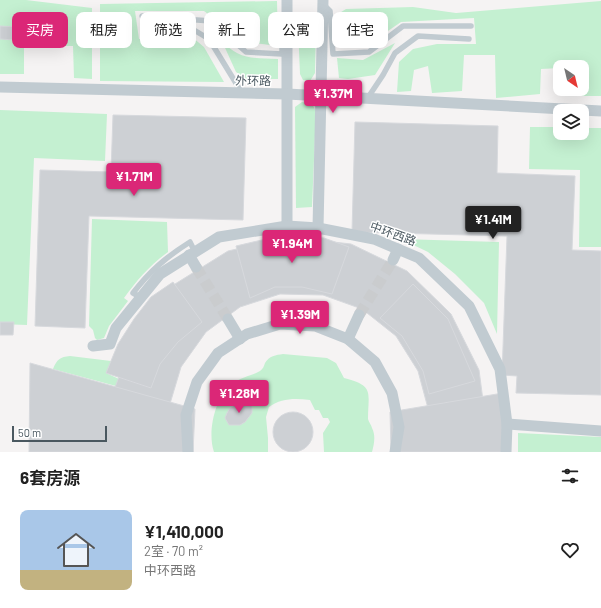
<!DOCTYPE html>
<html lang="zh">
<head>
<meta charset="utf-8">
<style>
  body { margin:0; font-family:Barlow,"Noto Sans SC",sans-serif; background:#f6f6f6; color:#222; height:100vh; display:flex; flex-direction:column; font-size:15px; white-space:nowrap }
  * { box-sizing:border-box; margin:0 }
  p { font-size:13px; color:#767676 }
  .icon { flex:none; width:22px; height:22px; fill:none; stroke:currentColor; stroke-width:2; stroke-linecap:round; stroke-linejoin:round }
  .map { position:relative; height:452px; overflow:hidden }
  .sheet { display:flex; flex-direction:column; background:#fff; flex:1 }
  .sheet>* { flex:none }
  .hud { position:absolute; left:12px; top:12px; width:400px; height:36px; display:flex; gap:8px }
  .needle { width:26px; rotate:145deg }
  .fabs { position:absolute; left:553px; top:60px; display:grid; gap:8px }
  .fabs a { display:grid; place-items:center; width:36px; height:36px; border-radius:8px; background:#fff; box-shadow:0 4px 16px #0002; font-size:20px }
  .scale { position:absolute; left:12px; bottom:10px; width:95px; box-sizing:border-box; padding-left:4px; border:2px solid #4a5860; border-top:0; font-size:11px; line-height:14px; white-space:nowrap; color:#4a5860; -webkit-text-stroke:3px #fff; paint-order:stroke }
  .price { position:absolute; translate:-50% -34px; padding:0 9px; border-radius:4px; background:#db2777; color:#fff; font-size:13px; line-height:26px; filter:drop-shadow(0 1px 2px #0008) }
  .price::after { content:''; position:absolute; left:50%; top:24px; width:12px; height:9px; margin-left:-6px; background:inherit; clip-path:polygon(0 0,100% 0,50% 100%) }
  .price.current { background:#222; color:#fff }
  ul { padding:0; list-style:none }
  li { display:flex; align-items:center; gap:12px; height:100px; padding:0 20px }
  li+li { border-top:1px solid #e0e0e0 }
  li span { display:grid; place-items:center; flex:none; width:112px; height:80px; border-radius:8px; color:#555 }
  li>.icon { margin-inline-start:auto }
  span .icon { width:48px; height:48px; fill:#fffc; stroke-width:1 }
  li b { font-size:17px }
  h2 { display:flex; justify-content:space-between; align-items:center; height:48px; padding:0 20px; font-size:17px }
  .chip { padding:0 14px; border-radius:8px; background:#fff; box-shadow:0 4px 16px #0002; font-size:14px; line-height:36px }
  .chip.current { background:#db2777; color:#fff }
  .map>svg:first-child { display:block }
  .green { fill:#c4f0d1 }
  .building { fill:#cdd0d4; stroke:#d7d9dd }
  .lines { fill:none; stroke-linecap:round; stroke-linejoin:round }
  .minor-tunnel { stroke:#caccce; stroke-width:11; stroke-dasharray:11 5.5; stroke-linecap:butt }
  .service { stroke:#c1cbd1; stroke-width:5.5 }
  .minor { stroke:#c1cbd1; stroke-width:11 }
  .labels { text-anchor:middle; stroke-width:3; stroke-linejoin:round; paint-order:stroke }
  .street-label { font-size:12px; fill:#4a5860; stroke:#fff }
</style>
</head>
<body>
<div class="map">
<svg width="601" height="452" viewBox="0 0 601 452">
  <rect width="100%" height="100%" fill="#f5f3f3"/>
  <g class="green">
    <path d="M0,0H26L92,8V79L74,78L73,46H24V74H0Z"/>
    <path d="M277,1L278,46L246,42L204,11H135L139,39L192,37L204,47L224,82L100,81V4Z"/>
    <path d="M601,1V96H568V89H582V67H560V68L541,69L540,94L496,98L495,55H464L462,91L432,93L428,66L414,70L411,91L397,92L399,62L413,49L437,44H476L474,18L401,22L369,44L340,42L338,14L346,9L413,7L456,13Z"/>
    <path d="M298,27L316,28L315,73L310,81L303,80L300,74Z"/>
    <path d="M221,39C237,60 254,58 278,59V79H246L236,72Z"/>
    <path d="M395,43L375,75L348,79L339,78L337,58L363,60Z"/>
    <path d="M302,102L312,104L316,111L312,207L296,208L295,107Z"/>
    <path d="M0,110L107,114L105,161L34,158L27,325L0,324Z"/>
    <path d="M530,127H560V133H582V128H601V247H579L580,170L529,169Z"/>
    <path d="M92,219L167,222L168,252C150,265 137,280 124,298L128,301L109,326L104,338L97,340L95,338L93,330L89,326Z"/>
    <path d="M401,239L499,242L497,334L484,303L455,274L428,252Z"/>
    <path d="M283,354L327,358L336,363L344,378C375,386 368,392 368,419C369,423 371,424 372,428C376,436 374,444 372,452H324L323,433L330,422L328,418H323L319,410H315L310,400C295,398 281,398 269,407L266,417L268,438V452H214C207,432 215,397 232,384C241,377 252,376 260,371C263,369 264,366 265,363C269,356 276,355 283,354Z"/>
    <path d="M70,356L111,361L106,373L119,379L116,386L53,369C57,359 60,357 70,356Z"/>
    <path d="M518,433L601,437V452H518Z"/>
  </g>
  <g class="building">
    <path d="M0,26L60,29L59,43L0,39Z"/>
    <path d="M29,27L60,29L59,43L28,41Z"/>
    <path d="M113,115L246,118L243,220L89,216L85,328L35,326L40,170L111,172Z"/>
    <path d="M355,122L498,126L497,173L575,176L572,250L601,251V395L516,393L517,376L502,375L507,236L352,232Z"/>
    <path d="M289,237L351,244L407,271L451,314L479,370L487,431L483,452H425L429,412L418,371L396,336L362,309L323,295L280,294L240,307L206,332L181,367L169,407L172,452H113L114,390L136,332L175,284L228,251Z"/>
    <path d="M296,237L324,238L349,247L332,294L302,287H275L250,298L236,246L266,239Z"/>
    <path d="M173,282L202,322L178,342L160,364L151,388L106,373L118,344L134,319L151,297Z"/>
    <path d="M413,284L448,319L475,381L429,394L423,371L402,336L380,318Z"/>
    <path d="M0,322H14L13,335H0Z"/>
    <path d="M30,363L195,409L193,452H29Z"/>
    <path d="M503,393L506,452H391L390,412Z"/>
    <path d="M241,401L252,405V413L245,422L240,425H229L225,418L227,413L230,408Z"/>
    <circle cx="293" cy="432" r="20"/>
  </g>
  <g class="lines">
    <g class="minor-tunnel">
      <path d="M196,267L228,319"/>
      <path d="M359,315L393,260"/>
    </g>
    <g class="service">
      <path d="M324,5L330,11L333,54L369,52L403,26H471"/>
      <path d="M142,16L211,21L246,52L282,54V47"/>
      <path d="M144,30H194L209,39L242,93"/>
      <path d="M367,99L383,75L395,53L418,36L469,39"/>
      <path d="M140,297L133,293C150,271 166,257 190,242L195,252"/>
    </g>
    <g class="minor">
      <path d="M287,0V226"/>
      <path d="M0,87L287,94L601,111"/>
      <path d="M318,228L323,0"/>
      <path d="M189,255L196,267"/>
      <path d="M393,260L398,249"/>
      <path d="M228,319L240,339"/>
      <path d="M348,339L359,315"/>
      <path d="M93,346L110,344L116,328L160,274L219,237L287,226L318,228L374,239L419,258L469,306L500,369L507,424L506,452"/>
      <path d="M507,424L601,431"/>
      <path d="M188,452L186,415L197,382L218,353L247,334L280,324L315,326L348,339L375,362L392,393L399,427L395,452"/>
    </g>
  </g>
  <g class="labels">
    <g class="street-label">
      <text transform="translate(253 81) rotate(1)" y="4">外环路</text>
      <text transform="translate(393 234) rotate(20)" y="4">中环西路</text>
    </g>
  </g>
</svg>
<div class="fabs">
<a><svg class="needle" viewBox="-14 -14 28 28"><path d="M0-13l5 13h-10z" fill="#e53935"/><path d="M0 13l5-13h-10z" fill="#767676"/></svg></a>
<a><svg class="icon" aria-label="layers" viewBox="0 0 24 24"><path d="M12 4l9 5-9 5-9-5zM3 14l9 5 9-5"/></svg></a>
</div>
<div class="scale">50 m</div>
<b class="price" style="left:333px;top:114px">¥1.37M</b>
<b class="price" style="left:134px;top:197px">¥1.71M</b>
<b class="price current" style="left:493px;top:240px">¥1.41M</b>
<b class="price" style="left:292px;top:264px">¥1.94M</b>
<b class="price" style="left:300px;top:335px">¥1.39M</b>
<b class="price" style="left:239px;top:414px">¥1.28M</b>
<div class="hud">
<a class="chip current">买房</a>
<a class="chip">租房</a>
<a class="chip">筛选</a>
<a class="chip">新上</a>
<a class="chip">公寓</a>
<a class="chip">住宅</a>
</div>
</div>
<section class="sheet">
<h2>6套房源<svg class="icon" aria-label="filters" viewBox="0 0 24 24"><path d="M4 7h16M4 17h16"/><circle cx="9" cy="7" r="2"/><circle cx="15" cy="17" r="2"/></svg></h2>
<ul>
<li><span style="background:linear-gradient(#a9c7e8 75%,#c2b280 0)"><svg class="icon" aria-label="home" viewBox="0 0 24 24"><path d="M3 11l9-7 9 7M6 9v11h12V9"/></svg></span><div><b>¥1,410,000</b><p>2室 · 70 m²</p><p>中环西路</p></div><svg class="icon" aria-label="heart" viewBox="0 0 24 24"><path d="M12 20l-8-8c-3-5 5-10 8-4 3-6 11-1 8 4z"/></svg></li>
</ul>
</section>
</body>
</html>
